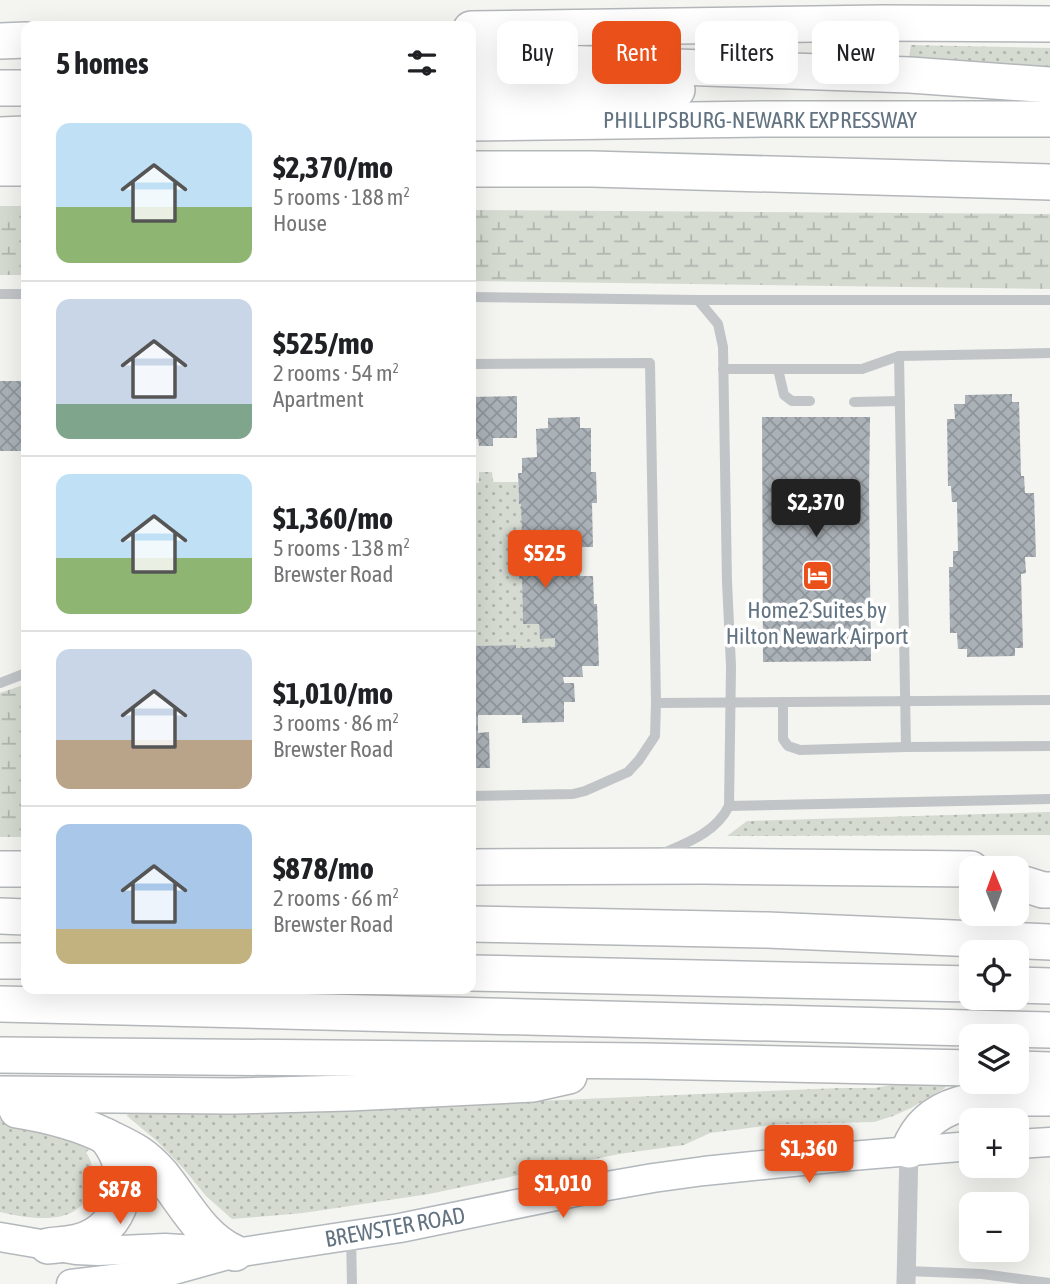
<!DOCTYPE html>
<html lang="en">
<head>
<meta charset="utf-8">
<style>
  body { margin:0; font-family:"Asap Condensed",sans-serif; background:#f2f2f2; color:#202124; height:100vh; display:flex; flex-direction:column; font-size:26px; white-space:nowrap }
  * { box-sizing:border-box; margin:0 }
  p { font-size:23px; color:#757577 }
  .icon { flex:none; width:38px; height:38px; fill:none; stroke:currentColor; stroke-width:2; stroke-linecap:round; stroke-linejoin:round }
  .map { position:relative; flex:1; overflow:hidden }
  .drawer { position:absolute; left:21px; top:21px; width:455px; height:973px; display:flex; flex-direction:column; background:#fff; border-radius:14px; box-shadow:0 7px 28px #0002 }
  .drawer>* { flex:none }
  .banner { position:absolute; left:497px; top:21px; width:448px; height:63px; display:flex; gap:14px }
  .needle { width:46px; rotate:359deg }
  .fabs { position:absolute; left:959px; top:856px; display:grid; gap:14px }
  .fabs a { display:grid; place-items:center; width:70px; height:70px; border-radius:14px; background:#fff; box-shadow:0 7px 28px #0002; font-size:35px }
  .price { position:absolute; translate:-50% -60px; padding:0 16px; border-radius:7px; background:#ea501a; color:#fff; font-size:23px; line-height:46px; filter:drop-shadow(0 2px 4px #0008) }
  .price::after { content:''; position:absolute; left:50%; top:42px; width:21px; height:16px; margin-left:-10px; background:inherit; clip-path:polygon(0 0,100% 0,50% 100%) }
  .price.current { background:#222; color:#fff }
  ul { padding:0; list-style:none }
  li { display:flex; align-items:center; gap:21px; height:175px; padding:0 35px }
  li+li { border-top:2px solid #e0e0e0 }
  li span { display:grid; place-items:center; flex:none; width:196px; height:140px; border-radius:14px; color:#555 }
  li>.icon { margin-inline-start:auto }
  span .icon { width:84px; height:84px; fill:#fffc; stroke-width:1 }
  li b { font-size:30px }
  h2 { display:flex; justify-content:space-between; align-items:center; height:84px; padding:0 35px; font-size:30px }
  .pill { padding:0 24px; border-radius:14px; background:#fff; box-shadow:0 7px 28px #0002; font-size:24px; line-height:63px }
  .pill.current { background:#ea501a; color:#fff }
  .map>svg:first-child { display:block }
  .grass { fill:url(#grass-dots) }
  .wetland { fill:url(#wetland-marsh) }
  .building { fill:url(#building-cross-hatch) }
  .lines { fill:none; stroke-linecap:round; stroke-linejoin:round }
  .secondary-casing { stroke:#b3b8bd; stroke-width:31 }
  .highway-casing { stroke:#b4b7ba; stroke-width:38 }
  .lane { stroke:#c1c5c8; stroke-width:10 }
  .street { stroke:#c1c5c8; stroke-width:19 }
  .secondary { stroke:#fff; stroke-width:28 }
  .highway { stroke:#fff; stroke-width:35 }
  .labels { text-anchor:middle; stroke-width:7; stroke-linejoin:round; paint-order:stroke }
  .street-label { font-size:23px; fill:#627382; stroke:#fff }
  .poi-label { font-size:23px; fill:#627382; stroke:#fff }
</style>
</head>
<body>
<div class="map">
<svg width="1050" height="1284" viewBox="0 0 1050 1284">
  <defs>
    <pattern id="grass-dots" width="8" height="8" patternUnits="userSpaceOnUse" patternTransform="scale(1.75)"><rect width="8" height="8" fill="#d5dbd1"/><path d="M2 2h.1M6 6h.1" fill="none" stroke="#b0b6af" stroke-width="1.8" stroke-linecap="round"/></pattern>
    <pattern id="wetland-marsh" width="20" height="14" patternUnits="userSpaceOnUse" patternTransform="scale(1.75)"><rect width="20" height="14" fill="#d5dbd1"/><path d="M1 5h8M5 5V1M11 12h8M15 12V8" fill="none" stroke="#b0b6af"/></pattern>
    <pattern id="building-cross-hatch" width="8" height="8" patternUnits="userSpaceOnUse" patternTransform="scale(1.75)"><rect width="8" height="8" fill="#abb2b7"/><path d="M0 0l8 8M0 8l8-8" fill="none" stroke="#8f959a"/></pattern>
  </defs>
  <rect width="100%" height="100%" fill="#f4f4f0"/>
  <g class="grass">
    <path d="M911,45L1050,48V73L908,64Z"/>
    <path d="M479,472H492L493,482H518L519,504H521L522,547L519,548V578L522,579L523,624H539L540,638H555V647L516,648V645L471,646V483H479Z"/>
    <path d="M1050,812V835L727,836L747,821Z"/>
    <path d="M945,1083V1088L911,1108L893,1116L874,1122L780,1124L710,1133L684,1145L619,1154L429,1194L303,1213L232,1219L206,1196L183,1168L157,1141L127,1116L129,1109L306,1111L840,1088H875L891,1085Z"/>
    <path d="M0,1120H10L79,1138L90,1149L86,1152C93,1163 95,1175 91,1188C80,1228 31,1219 0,1212Z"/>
  </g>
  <g class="wetland">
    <rect x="0" y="206" width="26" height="69"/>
    <path d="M471,210L1050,214V289L471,281Z"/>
    <path d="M26,684V837H0V693Z"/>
  </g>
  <g class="building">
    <rect x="0" y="381" width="26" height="70"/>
    <path d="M1012,394V402H1019L1021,476H1024L1025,493H1034L1036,557H1025L1026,573L1021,574L1023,648H1015V656L967,657V649H958L957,633H950L949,567H953V551H958L957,502H952L951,486H948L947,419H955L954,404H965V395Z"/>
    <path d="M517,396V438H493V446H479L478,439H471V397Z"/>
    <path d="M580,417V428H591V472H596L597,503H592L593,547H580V576H593L594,604H597L599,666H582L583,677H563L564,683H574L575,702H564V722L522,723V715H478V733L489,732L490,768H471V646L516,645V648L555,647V638L540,639L539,624H523L522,579H519V547H522L521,504H519L518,473H522V458L537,457L536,429L548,428V418Z"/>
    <path d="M762,417H870L869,491L871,661L763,662Z"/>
  </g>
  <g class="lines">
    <defs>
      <g id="secondary">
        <path d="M1017,1144L1050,1142"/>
        <path d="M0,1237L76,1250L98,1251L165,1248L214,1251"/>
        <path d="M71,1284L163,1273L235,1253L400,1228L590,1189L653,1178L704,1171L851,1156L971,1146"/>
      </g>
      <g id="highway">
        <path d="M471,29L883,23L1050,24"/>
        <path d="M0,41L26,40"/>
        <path d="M471,60L910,75L1050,85"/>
        <path d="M0,88H26"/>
        <path d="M471,89L677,90"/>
        <path d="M471,123L768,119H1050"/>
        <path d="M0,135L26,134"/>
        <path d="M0,168H26"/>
        <path d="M471,169H592L1050,182"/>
        <path d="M471,867L703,866L971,869"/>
        <path d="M0,869H26"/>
        <path d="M1017,882L1043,890H1050"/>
        <path d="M0,916L26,917"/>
        <path d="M471,924L767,930L1050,942"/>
        <path d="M0,961H26"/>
        <path d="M471,973L971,984"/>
        <path d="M1017,985L1050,986"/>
        <path d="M0,1004L1050,1030"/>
        <path d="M0,1055L645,1061L971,1068"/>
        <path d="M1017,1069L1050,1070"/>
        <path d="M0,1094L233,1096L349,1093L533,1084L569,1076"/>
        <path d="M17,1110C48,1115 77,1122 105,1136C130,1148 143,1153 162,1175C184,1202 201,1238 235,1253"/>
        <path d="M909,1150C931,1091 998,1099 1050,1098"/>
        <path d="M48,1246C64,1244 81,1244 95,1235C130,1214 131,1164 105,1136"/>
      </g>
    </defs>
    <use href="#secondary" class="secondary-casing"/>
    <use href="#highway" class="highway-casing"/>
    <g class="lane">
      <path d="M0,294H26"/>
      <path d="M471,297L698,300L718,324L723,347L727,582L731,666L729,806C716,832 689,842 664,853"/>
      <path d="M698,300H1050"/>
      <path d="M1050,353L899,356L906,747L1050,746"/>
      <path d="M471,364L650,363L656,703L655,736L639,760L628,772L585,791L573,794L471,796"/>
      <path d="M723,369H862L899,356"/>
      <path d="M778,369L784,395L792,401H810"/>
      <path d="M854,402L900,401"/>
      <path d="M0,683L26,673"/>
      <path d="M783,702V739L788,746L800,750L906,747"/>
      <path d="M656,703L1050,700"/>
      <path d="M729,806L1050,799"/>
      <path d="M351,1236L352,1284"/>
      <path d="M907,1271L982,1274L1050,1283"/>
    </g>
    <path class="street" d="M906,1284L909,1150"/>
    <use href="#secondary" class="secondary"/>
    <use href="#highway" class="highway"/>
  </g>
  <defs>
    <symbol id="hotel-square" viewBox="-11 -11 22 22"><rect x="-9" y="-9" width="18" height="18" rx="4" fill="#ea501a" stroke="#fff"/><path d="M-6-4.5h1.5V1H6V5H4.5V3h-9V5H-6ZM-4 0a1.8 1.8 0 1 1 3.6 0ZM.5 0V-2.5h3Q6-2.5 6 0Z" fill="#fff"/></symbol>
  </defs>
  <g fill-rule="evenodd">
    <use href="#hotel-square" x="800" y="558" width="35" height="35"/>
  </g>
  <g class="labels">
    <g class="street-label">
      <text x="760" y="128">PHILLIPSBURG-NEWARK EXPRESSWAY</text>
      <text transform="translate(395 1227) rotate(-10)" y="8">BREWSTER ROAD</text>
    </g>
    <g class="poi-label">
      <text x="817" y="618">Home2 Suites by<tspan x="817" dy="26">Hilton Newark Airport</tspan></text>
    </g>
  </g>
</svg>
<div class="fabs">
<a><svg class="needle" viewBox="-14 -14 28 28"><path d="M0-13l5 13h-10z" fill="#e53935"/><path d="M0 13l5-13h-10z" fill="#757577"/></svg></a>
<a><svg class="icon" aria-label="locate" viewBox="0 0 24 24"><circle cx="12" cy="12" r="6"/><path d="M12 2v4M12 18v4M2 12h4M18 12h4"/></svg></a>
<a><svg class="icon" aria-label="layers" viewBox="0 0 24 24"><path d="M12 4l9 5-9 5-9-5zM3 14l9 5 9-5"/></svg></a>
<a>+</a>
<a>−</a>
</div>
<b class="price current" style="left:816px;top:539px">$2,370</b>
<b class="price" style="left:545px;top:590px">$525</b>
<b class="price" style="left:809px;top:1185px">$1,360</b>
<b class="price" style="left:563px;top:1220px">$1,010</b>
<b class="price" style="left:120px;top:1226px">$878</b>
<div class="banner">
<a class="pill">Buy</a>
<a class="pill current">Rent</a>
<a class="pill">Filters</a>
<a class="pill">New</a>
</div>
<section class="drawer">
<h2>5 homes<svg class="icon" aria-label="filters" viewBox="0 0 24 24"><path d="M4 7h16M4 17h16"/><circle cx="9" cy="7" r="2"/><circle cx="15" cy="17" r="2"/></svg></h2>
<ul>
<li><span style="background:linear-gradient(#bfe0f5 60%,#8fb573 0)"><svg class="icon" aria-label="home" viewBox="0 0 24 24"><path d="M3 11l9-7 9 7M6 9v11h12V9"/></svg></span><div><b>$2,370/mo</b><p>5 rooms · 188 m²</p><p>House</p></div></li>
<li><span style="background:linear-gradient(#c9d6e8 75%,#7fa58c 0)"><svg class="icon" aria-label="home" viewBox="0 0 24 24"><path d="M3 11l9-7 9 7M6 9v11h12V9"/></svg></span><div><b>$525/mo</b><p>2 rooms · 54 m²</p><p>Apartment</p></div></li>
<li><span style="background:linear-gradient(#bfe0f5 60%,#8fb573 0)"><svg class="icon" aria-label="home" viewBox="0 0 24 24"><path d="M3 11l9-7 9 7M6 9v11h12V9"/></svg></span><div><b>$1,360/mo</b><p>5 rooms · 138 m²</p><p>Brewster Road</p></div></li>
<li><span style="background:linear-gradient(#c9d6e8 65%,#b9a48a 0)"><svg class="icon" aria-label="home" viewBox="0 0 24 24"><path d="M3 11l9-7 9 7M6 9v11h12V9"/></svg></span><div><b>$1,010/mo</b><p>3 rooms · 86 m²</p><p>Brewster Road</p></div></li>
<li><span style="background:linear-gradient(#a9c7e8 75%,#c2b280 0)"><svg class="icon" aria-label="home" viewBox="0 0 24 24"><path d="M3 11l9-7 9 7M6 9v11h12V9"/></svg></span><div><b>$878/mo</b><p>2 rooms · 66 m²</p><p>Brewster Road</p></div></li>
</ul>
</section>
</div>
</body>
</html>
